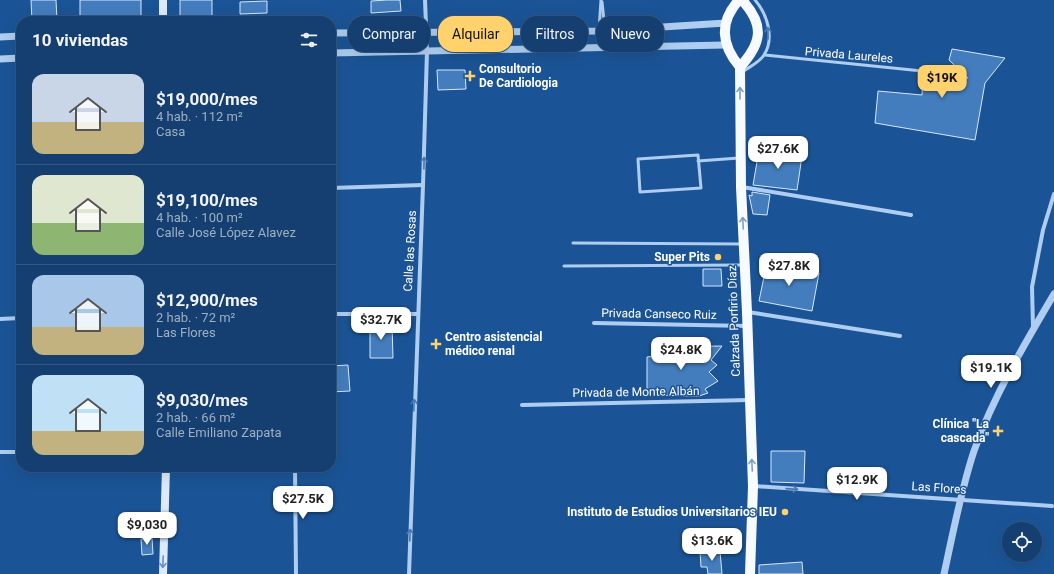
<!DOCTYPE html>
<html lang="es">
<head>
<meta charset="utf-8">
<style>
  body { margin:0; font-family:Roboto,sans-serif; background:#214a78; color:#f1f3f6; height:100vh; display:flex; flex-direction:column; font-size:15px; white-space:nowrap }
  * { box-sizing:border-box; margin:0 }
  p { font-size:13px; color:#9dafc3 }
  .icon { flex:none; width:22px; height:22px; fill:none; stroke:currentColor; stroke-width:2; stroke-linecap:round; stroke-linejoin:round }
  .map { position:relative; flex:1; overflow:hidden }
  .details { position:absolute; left:16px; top:16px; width:320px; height:456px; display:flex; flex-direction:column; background:#143f70; border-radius:16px; box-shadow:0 4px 16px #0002,0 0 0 1px #335883 }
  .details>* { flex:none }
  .top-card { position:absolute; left:348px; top:16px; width:380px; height:36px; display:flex; gap:8px }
  .fabs { position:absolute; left:1002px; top:522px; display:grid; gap:8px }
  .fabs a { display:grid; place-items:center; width:40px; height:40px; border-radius:50%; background:#143f70; box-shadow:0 4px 16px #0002,0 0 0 1px #335883; font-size:20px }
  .price { position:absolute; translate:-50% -34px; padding:0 9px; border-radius:8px; background:#fff; color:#222; font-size:13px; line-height:26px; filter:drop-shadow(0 1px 2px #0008) }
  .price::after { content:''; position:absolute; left:50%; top:24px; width:12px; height:9px; margin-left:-6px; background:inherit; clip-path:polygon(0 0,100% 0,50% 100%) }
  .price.on { background:#ffd26d; color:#111 }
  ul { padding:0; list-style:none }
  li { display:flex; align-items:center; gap:12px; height:100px; padding:0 16px }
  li+li { border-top:1px solid #335883 }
  li span { display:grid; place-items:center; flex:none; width:112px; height:80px; border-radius:12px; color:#555 }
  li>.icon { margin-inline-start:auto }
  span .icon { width:48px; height:48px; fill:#fffc; stroke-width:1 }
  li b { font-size:17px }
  h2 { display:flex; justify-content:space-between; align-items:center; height:48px; padding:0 16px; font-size:17px }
  .chip { padding:0 14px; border-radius:16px; background:#143f70; box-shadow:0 4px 16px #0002,0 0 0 1px #335883; font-size:14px; line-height:36px }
  .chip.on { background:#ffd26d; color:#111 }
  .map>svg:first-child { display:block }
  .building { fill:#447dbd; stroke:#d5e7fb }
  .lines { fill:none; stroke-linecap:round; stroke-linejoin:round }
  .service { stroke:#aecdf0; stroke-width:3 }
  .minor { stroke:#aecdf0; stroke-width:4 }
  .tertiary { stroke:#aecdf0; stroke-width:7 }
  .secondary { stroke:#dceafb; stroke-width:8 }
  .primary { stroke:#f7faff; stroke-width:10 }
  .oneway { stroke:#4778b1 }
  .oneway2 { stroke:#7e9fc5 }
  .oneway3 { stroke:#6890be }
  .poi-dot { fill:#ffd26d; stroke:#1b5496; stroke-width:1.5 }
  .labels { text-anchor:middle; stroke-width:3; stroke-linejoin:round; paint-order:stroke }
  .street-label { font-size:12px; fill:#fff; stroke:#1b5496 }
  .poi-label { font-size:12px; font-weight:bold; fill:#fff; stroke:#1b5496; text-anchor:end }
</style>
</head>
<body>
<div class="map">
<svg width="1054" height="574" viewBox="0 0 1054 574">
  <rect width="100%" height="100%" fill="#1b5496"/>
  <g class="building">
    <path d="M31,0H56L57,20L32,21Z"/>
    <path d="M80,0H141V19L80,21Z"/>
    <path d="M180,0H212V17L180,18Z"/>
    <path d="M387,0H400L401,11L371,13V1Z"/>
    <path d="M267,1V13L240,14V2Z"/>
    <path d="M952,49L1005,58L985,83L975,140L875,123L878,91L922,95L923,74L968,78L949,60Z"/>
    <path d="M437,70H465L466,89L438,90Z"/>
    <path d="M759,150L802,156L797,190L753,185Z"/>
    <path d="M752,192L770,195L767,215L753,214L749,195L752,196Z"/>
    <path d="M767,262L819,273L812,311L759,301Z"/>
    <path d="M703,269H721L722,286H703Z"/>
    <path d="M370,324H392L393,358H370Z"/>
    <path d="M722,346L711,360L717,365L709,372L718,381L705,389L708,393L699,396L647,395V357L654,356V347Z"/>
    <path d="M348,365L350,391L331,392V366Z"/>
    <path d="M771,451H805L804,483L771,482Z"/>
    <path d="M152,538L153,554L142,555L141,539Z"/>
    <path d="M720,551L722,574H708L707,567H701L700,552Z"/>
    <path d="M802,562L803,574H759V565Z"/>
  </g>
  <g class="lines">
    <g class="service">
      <path d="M602,2L605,30"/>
      <path d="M599,30L601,0"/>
      <path d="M765,55L932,72"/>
      <path d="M742,72C749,67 759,63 764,55C775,38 767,14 755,0"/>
      <path d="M698,155L701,188L640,192L638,159Z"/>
      <path d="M698,161L739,158"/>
      <path d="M573,243L743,244"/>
      <path d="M564,266L742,265"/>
    </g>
    <g class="minor">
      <path d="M742,187L911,215"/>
      <path d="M331,188L423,185"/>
      <path d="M748,312L900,336"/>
      <path d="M331,314H417"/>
      <path d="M0,319L21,318"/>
      <path d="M594,323L748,326"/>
      <path d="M1033,327L1032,287L1043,230L1054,194"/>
      <path d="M522,405L749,400"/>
      <path d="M0,452H21"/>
      <path d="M295,467L296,574"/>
      <path d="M754,486L1052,506"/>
      <path d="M409,574L423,185L427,51L425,0"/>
    </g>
    <g class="tertiary">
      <path d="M331,33L598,31L726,23"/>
      <path d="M0,37L21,36"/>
      <path d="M331,53L725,45"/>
      <path d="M0,59L21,58"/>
      <path d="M944,574C953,533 961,490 974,451C993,397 1025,343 1054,294"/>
    </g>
    <g class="secondary">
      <path d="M163,0V21"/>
      <path d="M163,574L166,467"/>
    </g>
    <g class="primary">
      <path d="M739,0C719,22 721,45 740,67"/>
      <path d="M740,67L741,187L747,312L753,486L750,574"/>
      <path d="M740,67C762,43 765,25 742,0"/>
    </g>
  </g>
  <defs><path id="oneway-shaft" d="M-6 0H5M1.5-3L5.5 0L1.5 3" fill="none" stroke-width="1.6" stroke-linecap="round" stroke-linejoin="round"/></defs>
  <g class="oneway">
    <use href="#oneway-shaft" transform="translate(768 33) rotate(-91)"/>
    <use href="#oneway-shaft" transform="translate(424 163) rotate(-89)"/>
    <use href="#oneway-shaft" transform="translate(414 405) rotate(-88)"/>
    <use href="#oneway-shaft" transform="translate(792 489) rotate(4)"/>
    <use href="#oneway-shaft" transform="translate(410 535) rotate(-88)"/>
  </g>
  <g class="oneway2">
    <use href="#oneway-shaft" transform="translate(740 93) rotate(-90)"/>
    <use href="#oneway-shaft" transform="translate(743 223) rotate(-93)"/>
    <use href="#oneway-shaft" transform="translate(752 465) rotate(-93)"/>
  </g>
  <use class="oneway3" href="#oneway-shaft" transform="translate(163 562) rotate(92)"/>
  <g class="poi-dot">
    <path d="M468 70h4v4h4v4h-4v4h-4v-4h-4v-4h4z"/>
    <circle cx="718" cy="257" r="4"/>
    <path d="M434 338h4v4h4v4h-4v4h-4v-4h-4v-4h4z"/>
    <path d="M996 425h4v4h4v4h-4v4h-4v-4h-4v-4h4z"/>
    <circle cx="785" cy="512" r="4"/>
  </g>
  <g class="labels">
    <g class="street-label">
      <text transform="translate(849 55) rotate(5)" y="4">Privada Laureles</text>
      <text transform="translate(410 251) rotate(-87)" y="4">Calle las Rosas</text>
      <text transform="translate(659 314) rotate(1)" y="4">Privada Canseco Ruiz</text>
      <text transform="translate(734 321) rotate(-92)" y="4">Calzada Porfirio Díaz</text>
      <text transform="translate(636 392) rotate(-1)" y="4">Privada de Monte Albán</text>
      <text transform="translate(939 488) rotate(4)" y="4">Las Flores</text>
    </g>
    <g class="poi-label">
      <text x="479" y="73" text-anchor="start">Consultorio<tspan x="479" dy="14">De Cardiologia</tspan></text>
      <text x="710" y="261">Super Pits</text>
      <text x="445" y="341" text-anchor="start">Centro asistencial<tspan x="445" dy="14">médico renal</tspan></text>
      <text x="989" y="428">Clínica "La<tspan x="989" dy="14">cascada"</tspan></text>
      <text x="777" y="516">Instituto de Estudios Universitarios IEU</text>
    </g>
  </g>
</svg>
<div class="fabs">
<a><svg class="icon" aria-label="locate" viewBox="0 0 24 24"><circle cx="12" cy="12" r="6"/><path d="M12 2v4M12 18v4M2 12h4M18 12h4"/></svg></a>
</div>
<b class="price on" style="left:942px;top:99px">$19K</b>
<b class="price" style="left:778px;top:170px">$27.6K</b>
<b class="price" style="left:789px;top:287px">$27.8K</b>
<b class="price" style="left:381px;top:341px">$32.7K</b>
<b class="price" style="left:681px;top:371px">$24.8K</b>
<b class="price" style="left:991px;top:389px">$19.1K</b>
<b class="price" style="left:857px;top:501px">$12.9K</b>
<b class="price" style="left:303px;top:520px">$27.5K</b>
<b class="price" style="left:147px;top:546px">$9,030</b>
<b class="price" style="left:712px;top:562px">$13.6K</b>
<div class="top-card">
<a class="chip">Comprar</a>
<a class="chip on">Alquilar</a>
<a class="chip">Filtros</a>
<a class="chip">Nuevo</a>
</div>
<section class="details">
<h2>10 viviendas<svg class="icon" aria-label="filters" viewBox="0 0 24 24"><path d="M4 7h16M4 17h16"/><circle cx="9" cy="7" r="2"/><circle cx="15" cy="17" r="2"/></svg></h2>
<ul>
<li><span style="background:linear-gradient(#c9d6e8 60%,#c2b280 0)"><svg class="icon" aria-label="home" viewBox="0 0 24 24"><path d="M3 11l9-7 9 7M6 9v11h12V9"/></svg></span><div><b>$19,000/mes</b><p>4 hab. · 112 m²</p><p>Casa</p></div></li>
<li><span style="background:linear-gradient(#dfe7d0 60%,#8fb573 0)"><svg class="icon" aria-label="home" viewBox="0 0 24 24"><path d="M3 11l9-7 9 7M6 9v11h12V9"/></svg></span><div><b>$19,100/mes</b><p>4 hab. · 100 m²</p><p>Calle José López Alavez</p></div></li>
<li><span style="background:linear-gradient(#a9c7e8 65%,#c2b280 0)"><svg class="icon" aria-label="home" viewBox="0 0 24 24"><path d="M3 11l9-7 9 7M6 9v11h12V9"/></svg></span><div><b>$12,900/mes</b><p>2 hab. · 72 m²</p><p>Las Flores</p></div></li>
<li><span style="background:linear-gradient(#bfe0f5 70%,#c2b280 0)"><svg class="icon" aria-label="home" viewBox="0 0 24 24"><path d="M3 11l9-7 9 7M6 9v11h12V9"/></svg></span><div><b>$9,030/mes</b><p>2 hab. · 66 m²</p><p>Calle Emiliano Zapata</p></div></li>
</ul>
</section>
</div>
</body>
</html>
